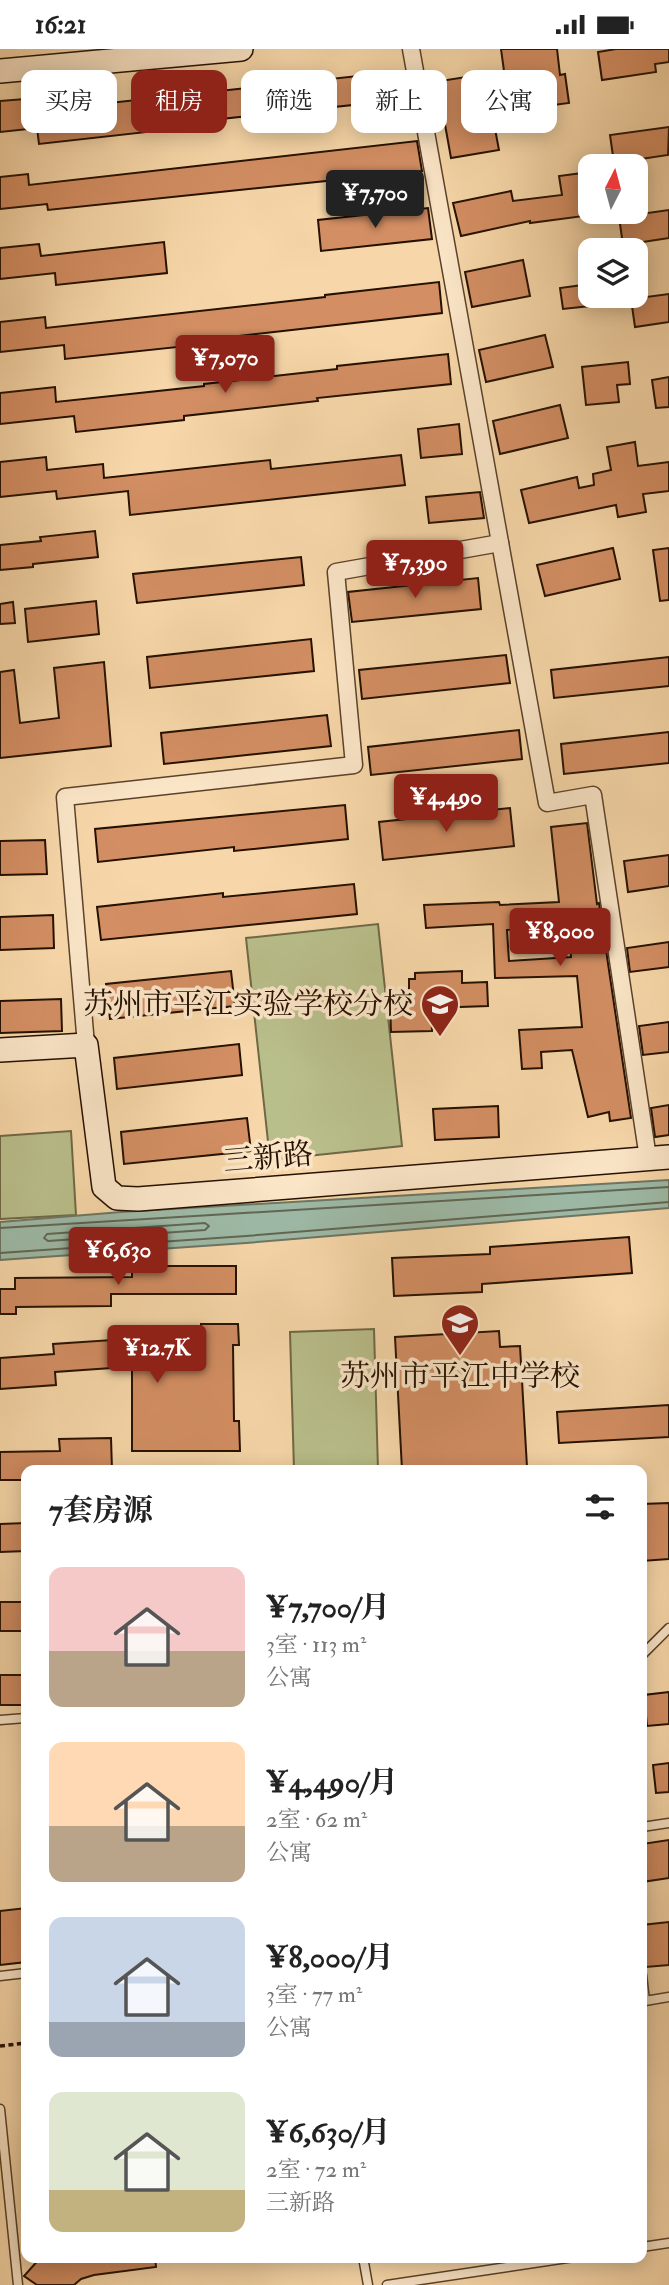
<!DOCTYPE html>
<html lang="zh">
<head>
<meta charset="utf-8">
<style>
  body { margin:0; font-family:"IM FELL Double Pica","Noto Serif SC",serif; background:#f6f6f6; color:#222; height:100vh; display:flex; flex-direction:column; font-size:26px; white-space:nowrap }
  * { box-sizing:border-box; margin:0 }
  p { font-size:23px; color:#767676 }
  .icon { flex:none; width:38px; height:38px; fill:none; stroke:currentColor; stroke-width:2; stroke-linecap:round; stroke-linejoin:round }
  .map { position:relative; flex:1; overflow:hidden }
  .sheet { position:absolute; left:21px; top:1416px; width:626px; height:798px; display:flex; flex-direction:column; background:#fff; border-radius:14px; box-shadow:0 4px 18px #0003 }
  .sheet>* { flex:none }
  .banner { position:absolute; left:21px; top:21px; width:628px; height:63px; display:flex; gap:14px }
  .needle { width:46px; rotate:6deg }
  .tools { position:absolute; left:578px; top:105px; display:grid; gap:14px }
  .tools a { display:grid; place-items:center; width:70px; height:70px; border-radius:14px; background:#fff; box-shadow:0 4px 18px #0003; font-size:35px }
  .price { position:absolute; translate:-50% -60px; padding:0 16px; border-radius:7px; background:#8f2418; color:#fff; font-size:23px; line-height:46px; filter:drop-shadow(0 2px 4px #0008) }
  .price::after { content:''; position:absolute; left:50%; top:42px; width:21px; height:16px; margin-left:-10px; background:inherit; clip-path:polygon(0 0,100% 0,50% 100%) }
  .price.current { background:#222; color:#fff }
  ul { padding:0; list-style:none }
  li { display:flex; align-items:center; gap:21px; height:175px; padding:0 28px }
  li span { display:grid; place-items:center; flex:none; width:196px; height:140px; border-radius:14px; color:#555 }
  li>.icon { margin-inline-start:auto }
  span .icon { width:84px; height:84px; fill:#fffc; stroke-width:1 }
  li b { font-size:30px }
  h2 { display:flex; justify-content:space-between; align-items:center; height:84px; padding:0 28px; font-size:30px }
  .tag { padding:0 24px; border-radius:14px; background:#fff; box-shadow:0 4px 18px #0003; font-size:24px; line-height:63px }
  .tag.current { background:#8f2418; color:#fff }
  .status { display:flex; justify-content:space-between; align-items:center; height:49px; padding:0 35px; background:#fff; direction:ltr }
  .status svg { height:19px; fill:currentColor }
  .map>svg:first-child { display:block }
  .pitch { fill:#b9bf8b; stroke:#6f6846; stroke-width:2 }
  .water { fill:#9dbaa7; stroke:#6d7664; stroke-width:2 }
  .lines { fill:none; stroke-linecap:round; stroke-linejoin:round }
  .shore { stroke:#616654; stroke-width:2 }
  .building { fill:#d38e63; stroke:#251100; stroke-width:2; fill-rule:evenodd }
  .lane-casing { stroke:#5a422a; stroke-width:11 }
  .street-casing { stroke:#5a422a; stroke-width:19 }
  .secondary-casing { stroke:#251100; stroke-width:26 }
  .path { stroke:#251100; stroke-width:3.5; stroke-dasharray:5 3.5; stroke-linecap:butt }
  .lane { stroke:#fae5c7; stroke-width:8 }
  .street { stroke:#fae5c7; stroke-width:16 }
  .secondary { stroke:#fae5c7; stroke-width:23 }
  .labels { text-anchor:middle; stroke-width:7; stroke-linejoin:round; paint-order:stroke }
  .poi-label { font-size:30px; fill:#251100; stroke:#fae5c7; text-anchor:end }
  .street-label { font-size:30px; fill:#251100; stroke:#fae5c7 }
</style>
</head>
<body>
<div class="status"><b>16:21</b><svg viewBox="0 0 49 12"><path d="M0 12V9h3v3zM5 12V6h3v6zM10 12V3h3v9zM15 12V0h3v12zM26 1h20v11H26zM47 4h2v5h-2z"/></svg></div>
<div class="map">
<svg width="669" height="2236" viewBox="0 0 669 2236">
  <rect width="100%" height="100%" fill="#f7d7a9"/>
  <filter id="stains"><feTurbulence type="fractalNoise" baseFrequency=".00286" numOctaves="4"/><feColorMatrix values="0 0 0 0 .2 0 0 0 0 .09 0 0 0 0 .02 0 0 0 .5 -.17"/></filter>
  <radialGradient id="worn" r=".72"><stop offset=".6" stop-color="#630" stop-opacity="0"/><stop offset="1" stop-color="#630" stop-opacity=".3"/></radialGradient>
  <g class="pitch">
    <path d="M378,875L402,1097L270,1111L246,889Z"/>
    <path d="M71,1082L76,1166L0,1170V1087Z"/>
    <path d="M374,1280L378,1421H294L290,1283Z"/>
  </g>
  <path class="water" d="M669,1131V1159L246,1194L0,1211V1173L121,1163Z"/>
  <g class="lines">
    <g class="shore">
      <path d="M205,1174L209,1177L205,1181L48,1192L44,1189L47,1185Z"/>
      <path d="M0,1179L669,1138"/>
      <path d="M0,1204L246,1187L669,1153"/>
    </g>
  </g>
  <g class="building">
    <path d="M501,0H557L560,26L565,25L569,54L492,64L499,101L451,109L444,70L439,71L435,47H430L428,34L504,22Z"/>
    <path d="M616,0H669V13L655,15L656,23L602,31L598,3Z"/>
    <path d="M404,22L409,50L146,78L147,83L39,95L37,79L0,83V52L25,50L27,63Z"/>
    <path d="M669,78L668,106L614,114L610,86Z"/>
    <path d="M417,92L422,122L48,161L47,155L0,160V128L28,125L29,136Z"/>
    <path d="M590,123V146L582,147L584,167L530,174V172L461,187L453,154L511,142L513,152L562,146L559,127Z"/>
    <path d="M428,159L432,190L321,202L318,171Z"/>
    <path d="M669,161V189L623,196L619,168Z"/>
    <path d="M164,193L167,224L56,236L55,224L0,230V199L39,195L41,207Z"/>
    <path d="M523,211L530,247L472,258L465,223Z"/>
    <path d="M439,233L442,264L177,294L178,298L65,310L64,296L0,303V273L45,268L46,279L325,248V246Z"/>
    <path d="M590,235V257L563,260L560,239Z"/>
    <path d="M669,245V273L635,278L631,250Z"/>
    <path d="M545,286L553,318L486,333L479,301Z"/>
    <path d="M448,305L451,335L317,349L318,352L184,367V371L76,383L74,367L0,375V344L55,338L56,353L204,337V335L337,320V317Z"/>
    <path d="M628,313L630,335L617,336L619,353L586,356L582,318Z"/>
    <path d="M669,328V358L656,359L652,331Z"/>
    <path d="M560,356L568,389L500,405L493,372Z"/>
    <path d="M459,375L462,405L421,409L418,380Z"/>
    <path d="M635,393L638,417L669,413V442L643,445L646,463L618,468L616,456L529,474L521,441L577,428L579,439L594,436L593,425L611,421L607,398Z"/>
    <path d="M401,406L405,436L130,466L128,442L57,450L56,442L0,448V413L46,408L47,421L103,415L104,429L270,411L271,420Z"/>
    <path d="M480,443L484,469L429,474L426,448Z"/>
    <path d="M95,482L98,508L33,515V518L0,521V496L41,492L40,488Z"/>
    <path d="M613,499L620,530L545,547L537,516Z"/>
    <path d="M669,499V551L660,552L653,501Z"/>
    <path d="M301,508L304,536L137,554L133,525Z"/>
    <path d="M478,529L481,560L352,573L348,543Z"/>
    <path d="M96,552L99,585L28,593L25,560Z"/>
    <path d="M13,553L15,574L0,575V555Z"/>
    <path d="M311,590L314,622L150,639L147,608Z"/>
    <path d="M506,606L510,634L362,650L359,621Z"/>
    <path d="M669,608V637L554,649L551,621Z"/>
    <path d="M104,613L111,697L0,709V623L14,621L20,674L59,669L54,619Z"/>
    <path d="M327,666L331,697L164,715L161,684Z"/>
    <path d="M519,681L522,710L371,726L368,698Z"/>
    <path d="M669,683V714L564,725L561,695Z"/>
    <path d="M345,756L348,790L234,802V798L98,813L95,780Z"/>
    <path d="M510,759L514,797L383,811L379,773Z"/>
    <path d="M587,774L597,855L599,854L631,1069L610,1072L609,1063L588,1068L572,1001L541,1003L542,1019L522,1020L519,981L582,978L577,927L495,929L493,875L426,879L424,856L499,853L500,856L559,853L551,778ZM568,878L571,908L509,912L507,881Z"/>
    <path d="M45,791L47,825L0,826V792Z"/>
    <path d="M669,806V837L628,843L624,812Z"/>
    <path d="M354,835L357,865L101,891L97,858L223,844V848Z"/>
    <path d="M53,866L54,899L0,901V868Z"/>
    <path d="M669,893V918L630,923L627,899Z"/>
    <path d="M231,922L235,957L110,970L106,935Z"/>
    <path d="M462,922V934L487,933L488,957L431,959L432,982L391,983L390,952H409V930H415V924Z"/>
    <path d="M61,950L62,982L0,984V952Z"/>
    <path d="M669,973V1003L643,1006L639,977Z"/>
    <path d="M239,995L242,1026L117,1040L114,1009Z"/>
    <path d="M669,1056V1086L655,1088L651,1059Z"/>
    <path d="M498,1057L499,1088L435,1091L433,1060Z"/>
    <path d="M247,1069L251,1102L124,1115L121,1083Z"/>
    <path d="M629,1188L632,1224L482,1235V1243L394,1247L392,1209L490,1205V1198Z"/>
    <path d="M132,1217H236V1245H111V1257L16,1258V1265H0V1240H15V1229L132,1228Z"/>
    <path d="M201,1275H238L239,1296H233L234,1372H239L240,1402H132V1320L126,1318L55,1323L56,1336L0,1340V1309L54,1305L53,1295L112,1291V1295H165L164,1285H201Z"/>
    <path d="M499,1282L500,1298L520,1297L527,1418L402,1421L395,1288Z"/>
    <path d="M669,1356V1388L559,1394L557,1363Z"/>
    <path d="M111,1389L112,1421H26V1431H0V1403L60,1402L59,1390Z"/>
    <path d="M669,1454V1510L642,1512V1455Z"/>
    <path d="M26,1474V1502L0,1503V1475Z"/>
    <rect x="0" y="1553" width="26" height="29"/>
    <rect x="0" y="1626" width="26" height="30"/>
    <path d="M669,1643V1675L647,1677L644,1646Z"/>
    <path d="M669,1714V1743L656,1744L653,1716Z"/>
    <path d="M669,1791V1829L642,1833V1795Z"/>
    <path d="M26,1859V1913L0,1916V1862Z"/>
    <path d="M669,1873V1916L646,1918L642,1876Z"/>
    <path d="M41,2208H155L156,2218L94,2226L81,2230L74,2236H37L24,2227Z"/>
  </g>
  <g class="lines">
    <defs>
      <g id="lane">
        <path d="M642,1606L669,1579"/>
        <path d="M0,1671L26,1669"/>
        <path d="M642,1778L669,1774"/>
        <path d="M642,1926L645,1952L669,1948"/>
        <path d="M0,1927L26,1924"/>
        <path d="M0,2060L18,2236"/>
        <path d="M642,2198L669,2194"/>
        <path d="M363,2208L368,2236"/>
        <path d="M387,2236L574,2208"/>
      </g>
      <g id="street">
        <path d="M411,0L547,754L593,746L648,1109"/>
        <path d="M86,996L65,748L354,716L336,523L500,494"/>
      </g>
      <g id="secondary">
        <path d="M0,22L241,0"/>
        <path d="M0,1001L86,996L104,1138L117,1149L138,1150L669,1108"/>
      </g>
    </defs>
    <use href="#lane" class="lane-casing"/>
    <use href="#street" class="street-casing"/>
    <use href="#secondary" class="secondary-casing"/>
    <path class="path" d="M0,1997L26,1994"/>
    <use href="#lane" class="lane"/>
    <use href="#street" class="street"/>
    <use href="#secondary" class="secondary"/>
  </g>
  <defs>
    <symbol id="school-pin" viewBox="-11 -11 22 30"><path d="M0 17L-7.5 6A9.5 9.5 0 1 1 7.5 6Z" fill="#8f2418" stroke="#fae5c7"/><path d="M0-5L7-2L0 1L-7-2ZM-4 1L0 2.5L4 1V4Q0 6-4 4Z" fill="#fff"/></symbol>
  </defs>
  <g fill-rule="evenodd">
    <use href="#school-pin" x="418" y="933" width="44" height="60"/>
    <use href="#school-pin" x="438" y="1252" width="44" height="60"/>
  </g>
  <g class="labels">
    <g class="poi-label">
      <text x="413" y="965">苏州市平江实验学校分校</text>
      <text x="460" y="1337" text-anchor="middle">苏州市平江中学校</text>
    </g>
    <g class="street-label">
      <text transform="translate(268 1108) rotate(-5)" y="10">三新路</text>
    </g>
  </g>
  <rect width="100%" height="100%" filter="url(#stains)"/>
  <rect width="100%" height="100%" fill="url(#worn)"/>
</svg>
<div class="tools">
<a><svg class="needle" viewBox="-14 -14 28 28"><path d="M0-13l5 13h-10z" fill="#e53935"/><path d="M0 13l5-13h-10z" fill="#767676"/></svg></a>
<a><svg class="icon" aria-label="layers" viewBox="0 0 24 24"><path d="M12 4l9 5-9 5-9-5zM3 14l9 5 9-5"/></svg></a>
</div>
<b class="price current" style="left:375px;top:181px">¥7,700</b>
<b class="price" style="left:225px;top:346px">¥7,070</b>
<b class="price" style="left:415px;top:551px">¥7,390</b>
<b class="price" style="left:446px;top:785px">¥4,490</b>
<b class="price" style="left:560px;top:919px">¥8,000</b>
<b class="price" style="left:118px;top:1238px">¥6,630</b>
<b class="price" style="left:157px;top:1336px">¥12.7K</b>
<div class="banner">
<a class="tag">买房</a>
<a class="tag current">租房</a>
<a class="tag">筛选</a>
<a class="tag">新上</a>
<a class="tag">公寓</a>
</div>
<section class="sheet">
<h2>7套房源<svg class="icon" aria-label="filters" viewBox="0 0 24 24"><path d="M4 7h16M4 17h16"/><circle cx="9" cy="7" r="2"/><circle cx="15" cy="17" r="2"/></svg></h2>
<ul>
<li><span style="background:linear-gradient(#f6c9c9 60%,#b9a48a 0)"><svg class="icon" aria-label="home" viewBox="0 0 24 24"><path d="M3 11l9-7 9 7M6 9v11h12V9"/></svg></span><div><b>¥7,700/月</b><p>3室 · 113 m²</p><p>公寓</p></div></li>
<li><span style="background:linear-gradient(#ffd9b3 60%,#b9a48a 0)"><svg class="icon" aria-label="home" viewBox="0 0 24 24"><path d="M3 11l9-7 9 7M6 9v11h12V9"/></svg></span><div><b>¥4,490/月</b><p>2室 · 62 m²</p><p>公寓</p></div></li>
<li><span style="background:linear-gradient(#c9d6e8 75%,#9aa5b1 0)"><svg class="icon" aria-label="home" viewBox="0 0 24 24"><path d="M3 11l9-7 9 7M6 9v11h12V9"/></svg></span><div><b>¥8,000/月</b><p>3室 · 77 m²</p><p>公寓</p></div></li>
<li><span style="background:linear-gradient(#dfe7d0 70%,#c2b280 0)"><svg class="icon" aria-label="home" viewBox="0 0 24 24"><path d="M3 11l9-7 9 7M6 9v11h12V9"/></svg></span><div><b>¥6,630/月</b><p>2室 · 72 m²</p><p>三新路</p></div></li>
</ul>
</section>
</div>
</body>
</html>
